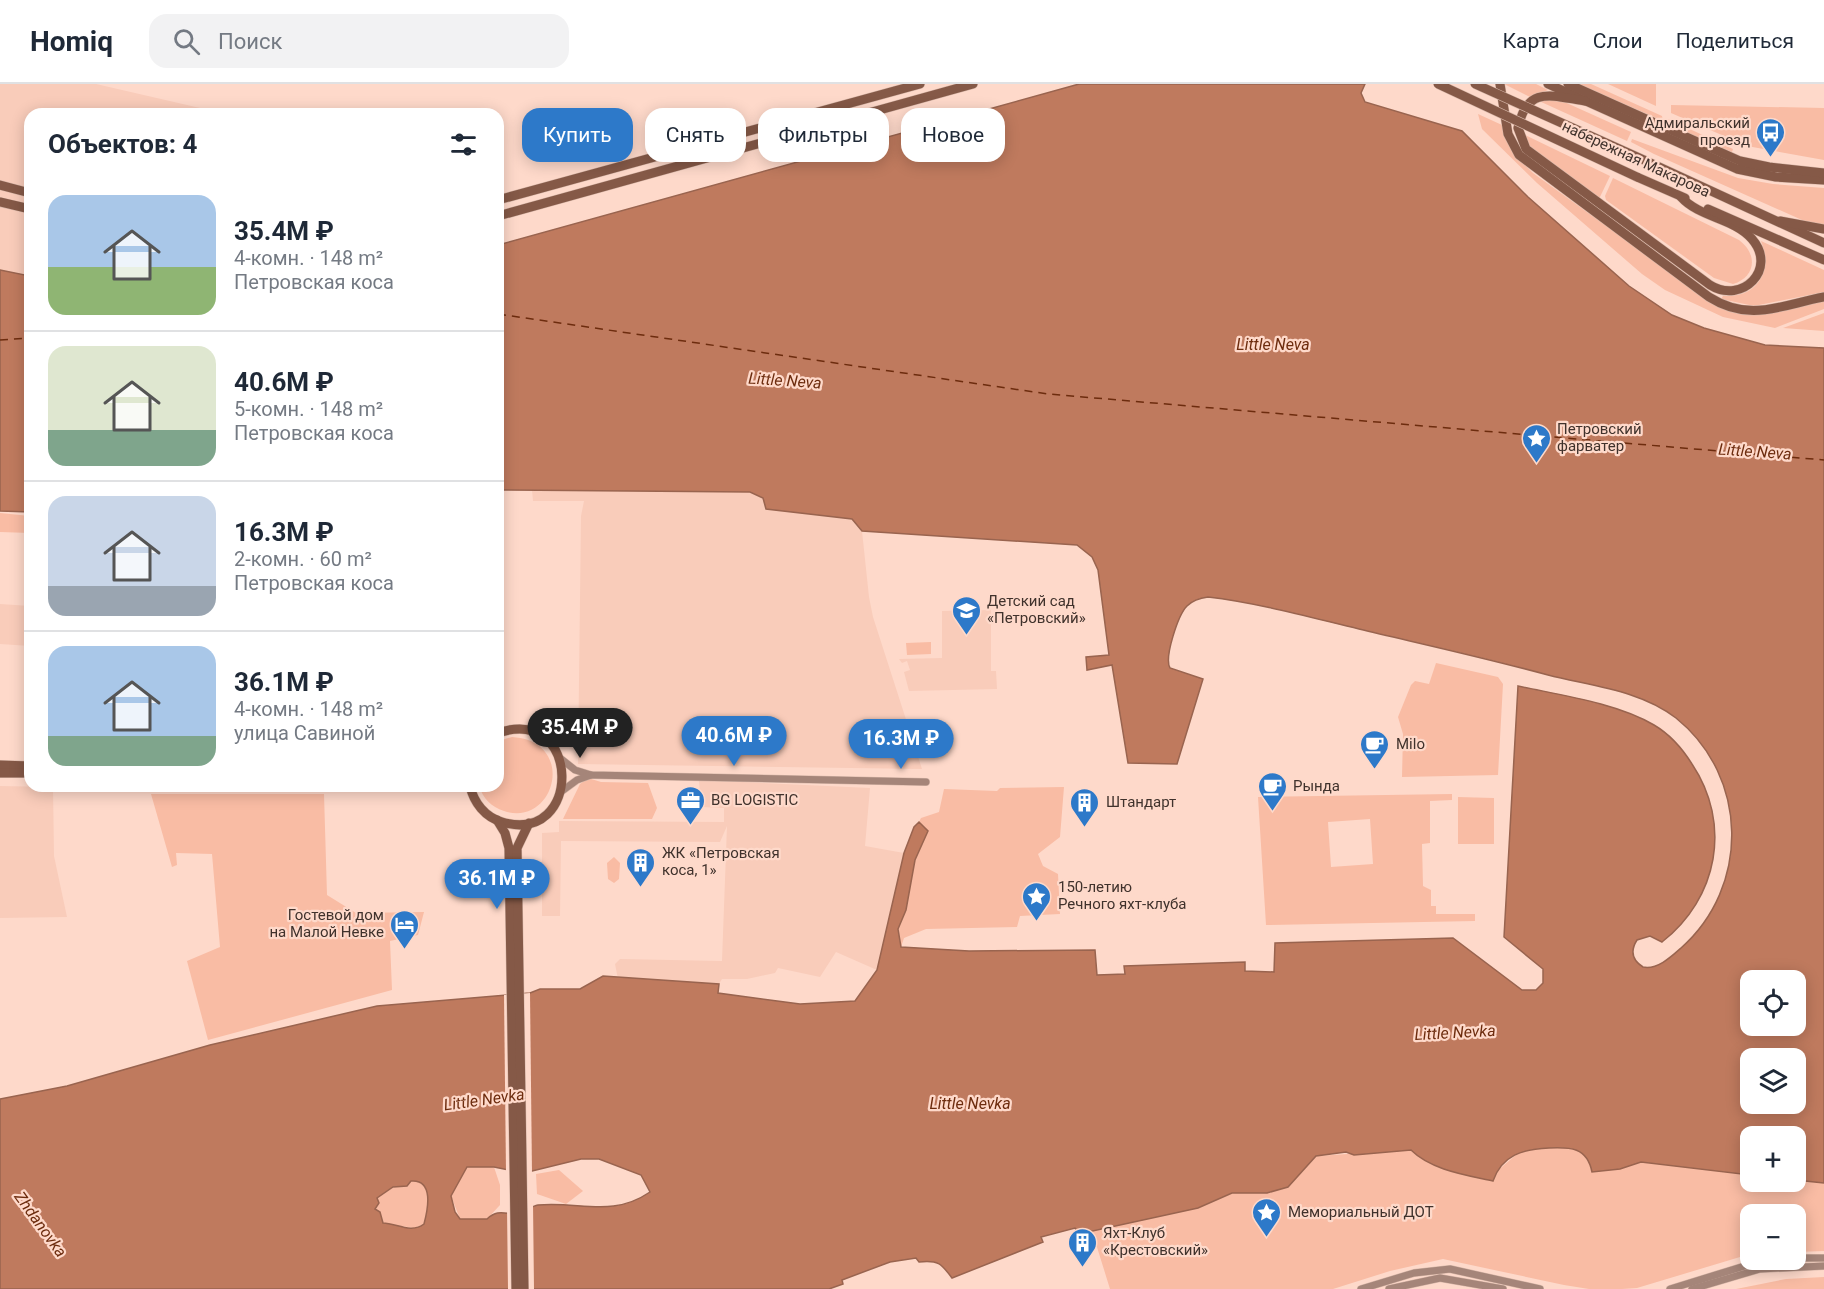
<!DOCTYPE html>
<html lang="ru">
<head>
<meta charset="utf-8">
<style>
  body { margin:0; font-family:Roboto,sans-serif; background:#f2f2f3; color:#1f2937; height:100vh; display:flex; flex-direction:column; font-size:22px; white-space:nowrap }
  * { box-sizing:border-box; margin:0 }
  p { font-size:20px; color:#747a83 }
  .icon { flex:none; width:33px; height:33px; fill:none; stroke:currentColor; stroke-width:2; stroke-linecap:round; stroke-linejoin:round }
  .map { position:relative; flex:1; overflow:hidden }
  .details { position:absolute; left:24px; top:24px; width:480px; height:684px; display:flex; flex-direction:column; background:#fff; border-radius:18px; box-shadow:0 3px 15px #0003 }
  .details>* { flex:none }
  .top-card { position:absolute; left:522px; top:24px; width:570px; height:54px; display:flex; gap:12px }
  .controls { position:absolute; left:1740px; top:886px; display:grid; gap:12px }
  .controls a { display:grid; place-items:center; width:66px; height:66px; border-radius:12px; background:#fff; box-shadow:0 3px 15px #0003; font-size:30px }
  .price { position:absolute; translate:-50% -51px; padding:0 14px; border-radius:21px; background:#2d79c9; color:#fff; font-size:20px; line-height:39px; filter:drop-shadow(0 2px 3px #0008) }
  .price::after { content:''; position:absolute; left:50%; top:36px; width:18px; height:14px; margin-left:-9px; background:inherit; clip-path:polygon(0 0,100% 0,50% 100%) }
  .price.on { background:#222; color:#fff }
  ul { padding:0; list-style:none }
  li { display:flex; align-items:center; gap:18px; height:150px; padding:0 24px }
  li+li { border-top:2px solid #e0e1e3 }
  li span { display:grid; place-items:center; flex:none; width:168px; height:120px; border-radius:18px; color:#555 }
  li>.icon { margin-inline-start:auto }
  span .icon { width:72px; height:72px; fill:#fffc; stroke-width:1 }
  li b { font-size:26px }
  h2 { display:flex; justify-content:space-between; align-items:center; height:72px; padding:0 24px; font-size:26px }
  .chip { padding:0 21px; border-radius:18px; background:#fff; box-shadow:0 3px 15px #0003; font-size:21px; line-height:54px }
  .chip.on { background:#2d79c9; color:#fff }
  header { display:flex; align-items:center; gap:36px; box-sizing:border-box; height:84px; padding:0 30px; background:#fff; border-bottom:2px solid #e0e1e3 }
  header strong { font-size:28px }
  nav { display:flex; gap:33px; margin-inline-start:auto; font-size:21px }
  .search { width:420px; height:54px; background:#f2f2f3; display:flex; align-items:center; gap:15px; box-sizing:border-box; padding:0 21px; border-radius:18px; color:#747a83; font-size:22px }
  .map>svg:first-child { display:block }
  .built { fill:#f9ccba }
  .green { fill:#f9bca4; fill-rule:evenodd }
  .water { fill:#bf7a5e; stroke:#99644f; stroke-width:1.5; fill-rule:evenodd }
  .pier { fill:#fed9ca }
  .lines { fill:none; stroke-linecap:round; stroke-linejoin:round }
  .ferry { stroke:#6d2c0e; stroke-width:1.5; stroke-dasharray:8 6; stroke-linecap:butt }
  .street-casing { stroke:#d8b8aa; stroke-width:8 }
  .secondary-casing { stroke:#d8b8aa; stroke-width:10 }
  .street { stroke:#a58579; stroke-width:7 }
  .secondary { stroke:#855947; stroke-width:9 }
  .secondary-bridge-casing { stroke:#d8b8aa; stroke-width:10; stroke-linecap:butt }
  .secondary-bridge { stroke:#855947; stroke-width:9 }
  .labels { text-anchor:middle; stroke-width:4.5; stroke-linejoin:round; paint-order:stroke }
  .poi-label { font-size:15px; fill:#40322c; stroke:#fed9ca; text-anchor:start }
  .street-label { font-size:15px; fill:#40322c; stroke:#fed9ca }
  .water-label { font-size:16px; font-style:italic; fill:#6d2c0e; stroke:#fed9ca }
</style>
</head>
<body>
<header>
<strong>Homiq</strong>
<div class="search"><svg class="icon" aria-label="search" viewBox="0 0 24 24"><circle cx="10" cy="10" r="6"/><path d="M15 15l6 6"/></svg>Поиск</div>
<nav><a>Карта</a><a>Слои</a><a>Поделиться</a></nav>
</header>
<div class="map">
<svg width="1824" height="1205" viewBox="0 0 1824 1205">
  <rect width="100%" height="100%" fill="#fed9ca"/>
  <g class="built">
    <path d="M0,0H96L213,27L212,30H30V192L0,186Z"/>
    <path d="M532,406L750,408L763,414L766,425L853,435L862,447L869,513L873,533L922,685L578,680L581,432L584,417H533Z"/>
    <path d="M0,520L30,522V562L0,560Z"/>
    <path d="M991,526V587H996L997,605L909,607L904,588L910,586L907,577L902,579L899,575L942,574V527Z"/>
    <path d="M699,696L870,704L865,762L904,769L877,886L836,868L820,893L778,884L775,889L747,895H722L719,900L618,895L615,880L620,875L722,877L727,742L720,758L561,757L560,832H542V749L559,748V737L724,738V724L701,723Z"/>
    <path d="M0,702L53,703L54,772L67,833L0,834Z"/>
  </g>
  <g class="green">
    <path d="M1504,0H1536L1548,6L1530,13Z"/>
    <path d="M1578,0H1591L1662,32L1663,37Z"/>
    <path d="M1608,0H1656V22Z"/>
    <path d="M1560,16L1631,48L1627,57L1539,17Z"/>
    <path d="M1671,21L1824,24V76L1747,62L1671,29Z"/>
    <path d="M1478,30L1502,41L1516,72L1533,89L1717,222C1753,238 1787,225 1824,217V225L1775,244L1723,233L1665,206L1642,190L1537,99L1482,45Z"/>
    <path d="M1668,35L1733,65L1732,68L1669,42Z"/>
    <path d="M1523,50L1610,92L1599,115L1529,63Z"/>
    <path d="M1632,55L1738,94L1773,100L1824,104V141L1811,140L1654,70L1631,58Z"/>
    <path d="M1613,94L1739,156C1758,170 1756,193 1733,200L1714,194L1606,116L1605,112Z"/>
    <path d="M1761,157L1824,186V208L1754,222L1721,215L1723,212C1758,214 1772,188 1761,157Z"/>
    <path d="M1824,229V247L1783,244Z"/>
    <path d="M0,429L30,432V449L0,448Z"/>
    <path d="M931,558V570L907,571L906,559Z"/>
    <path d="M1436,579L1498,593L1503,600L1498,691L1402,693L1403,650L1398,633L1411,601L1415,597L1429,600Z"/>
    <path d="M512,653C578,657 555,744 504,727C491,723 483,714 479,702H498V657Z"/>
    <path d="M588,694L601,698L648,699L657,724L652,735H563L580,700Z"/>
    <path d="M1064,703L1060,753L1038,770L1043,782L1058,790L1060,830L1020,832L1017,843L926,845L904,854L901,863L898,845L906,826L915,776L928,747L919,738L921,734L939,728L944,705L997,707L1000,704Z"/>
    <path d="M151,710H324L327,811L356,829L424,828L418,851L390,857L392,906L208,956L187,877L220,863L212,770L176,769L177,781L172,783Z"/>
    <path d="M1452,710V716L1430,717V759L1422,760L1423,802L1431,806V822H1436V830H1475V837L1266,841L1258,713ZM1370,735L1373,780L1331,783L1328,738Z"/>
    <path d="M1458,713L1494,714V760H1458Z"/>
    <path d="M614,773L620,779L619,795L614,799L608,795L607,779Z"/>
    <path d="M1567,1063C1581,1064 1585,1072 1591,1083L1620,1085L1641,1078L1750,1091V1098H1796V1096L1824,1099V1167L1796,1168V1131H1750V1170L1637,1204L1622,1205H1589L1564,1201L1443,1175L1390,1187L1333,1205H1110L1092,1147L1198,1123L1232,1109H1267L1288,1103L1316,1072L1411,1066L1427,1077L1478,1094L1497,1087L1523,1065Z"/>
    <path d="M467,1083H494L500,1101V1121L487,1135H460L451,1112Z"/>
    <path d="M559,1086L583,1107L566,1120L537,1110L536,1090Z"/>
    <path d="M411,1097C434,1095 428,1125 424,1140L414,1144L382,1139L375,1125L378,1119L376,1114L394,1103Z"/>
    <path d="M1824,1193V1205H1736L1786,1195Z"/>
  </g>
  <g class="water">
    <path d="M1079,0H1365L1361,9L1365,18L1462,47L1528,113L1629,202L1672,231L1704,244L1765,261L1824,264V1099L1796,1096V1053H1750V1091L1641,1078L1620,1085L1592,1088C1587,1063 1570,1063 1549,1064C1523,1065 1502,1071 1493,1097C1466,1091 1431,1086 1411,1066L1354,1071L1346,1068L1316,1072L1288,1103L1267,1109H1232L1198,1124L1079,1150L1075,1144L1041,1153L1043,1158L952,1194C941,1179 938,1176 919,1178L916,1174L890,1178L842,1196L843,1200L829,1205H0V1015L67,1002L210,961L377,922L530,909L540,905H580L603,892L719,900L718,909L800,920L855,917L877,886L904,769L914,743L919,738L928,747L915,776L906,826L898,845L901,863L969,867L1095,866L1097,891L1125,890L1124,882L1245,878V887L1274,888L1275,859L1453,854L1522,906H1536L1543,899V885L1504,853L1518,602C1560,611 1617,619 1654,641C1671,651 1682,664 1692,680C1732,740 1718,814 1662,858L1650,852L1637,856C1630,867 1632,876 1643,883C1657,886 1671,873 1681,864C1750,803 1749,693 1676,634C1640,606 1591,602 1548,591C1486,574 1422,560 1359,545C1309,533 1259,519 1208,513C1200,514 1193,516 1187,522C1178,531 1164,574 1170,584L1203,595L1177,680L1128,679L1112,581L1087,586L1086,573L1109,571L1098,486L1092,473L1077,461L862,447L852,435L766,425L763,414L750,408L498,406V161ZM1750,897H1796V942H1750ZM1750,975H1796V1020H1750ZM581,1075H599L641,1091L650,1108C612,1134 580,1117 538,1121C531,1122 524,1129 517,1130C504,1130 498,1125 487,1135H460L455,1128L451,1112L467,1083H494L524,1089ZM411,1097C434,1095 428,1125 424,1140C411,1150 396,1139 383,1139L380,1128L375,1125L379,1119L377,1114L393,1103L407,1102Z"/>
    <path d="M0,186L30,192V428L0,427Z"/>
  </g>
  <g class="pier">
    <path d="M530,909L532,1091L524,1092L506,1089L504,911Z"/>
    <path d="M533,1119L534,1205H508L507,1125L518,1127Z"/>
  </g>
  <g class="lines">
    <g class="ferry">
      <path d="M498,230L1048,310L1824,376"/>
      <path d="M0,256L30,254"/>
    </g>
    <defs>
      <g id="street">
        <path d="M560,674L575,686L591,691L926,698"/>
        <path d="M562,707L577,696L591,691"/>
        <path d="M1796,1174H1824"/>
        <path d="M1361,1205L1414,1189L1450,1185L1540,1205"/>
        <path d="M1389,1205L1440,1194L1503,1205"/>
        <path d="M1670,1205L1764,1176"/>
        <path d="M1692,1205L1760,1185L1824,1182"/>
      </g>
      <g id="secondary">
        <path d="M1500,0L1508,50L1519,71L1709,213C1750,239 1781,221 1824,213"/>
        <path d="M1548,0L1737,85L1776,93L1824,96"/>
        <path d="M1568,0L1740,77L1769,83L1824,89"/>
        <path d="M1585,17C1552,12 1527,1 1518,44L1526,65L1710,201C1742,221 1778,185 1752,155C1734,134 1700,134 1681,113"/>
        <path d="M1644,76L1824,159"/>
        <path d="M1637,93L1685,114"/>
        <path d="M0,101L30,109"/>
        <path d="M498,116L920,0"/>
        <path d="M0,118L30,125"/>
        <path d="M1708,125L1824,176"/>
        <path d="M498,132L973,0"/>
        <path d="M1780,137L1824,145"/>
        <path d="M0,681L30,682"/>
        <path d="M0,689H30"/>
        <path d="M470,702C474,719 485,733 502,738C583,762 582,620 498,649"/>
        <path d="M497,736L505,749L509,764L516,1205"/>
        <path d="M524,1205L517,764L529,739"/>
      </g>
    </defs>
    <use href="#street" class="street-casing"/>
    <use href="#secondary" class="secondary-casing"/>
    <use href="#street" class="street"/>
    <use href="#secondary" class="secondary"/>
    <defs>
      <g id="secondary-bridge">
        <path d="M1438,0L1637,93"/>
        <path d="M1475,0L1644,76"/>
      </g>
    </defs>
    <use href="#secondary-bridge" class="secondary-bridge-casing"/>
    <use href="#secondary-bridge" class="secondary-bridge"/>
  </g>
  <defs>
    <symbol id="bus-pin" viewBox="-11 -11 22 30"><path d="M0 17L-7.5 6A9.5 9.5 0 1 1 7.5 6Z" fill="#2d79c9" stroke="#fed9ca"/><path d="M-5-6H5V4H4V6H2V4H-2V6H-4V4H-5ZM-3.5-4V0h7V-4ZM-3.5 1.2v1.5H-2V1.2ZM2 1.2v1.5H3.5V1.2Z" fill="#fff"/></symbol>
    <symbol id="sight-pin" viewBox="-11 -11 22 30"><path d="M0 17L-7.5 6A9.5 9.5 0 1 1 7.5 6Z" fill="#2d79c9" stroke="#fed9ca"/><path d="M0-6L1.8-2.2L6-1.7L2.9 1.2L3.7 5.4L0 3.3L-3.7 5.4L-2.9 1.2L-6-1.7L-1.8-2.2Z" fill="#fff"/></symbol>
    <symbol id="school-pin" viewBox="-11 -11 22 30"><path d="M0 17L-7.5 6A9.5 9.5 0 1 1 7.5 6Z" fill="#2d79c9" stroke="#fed9ca"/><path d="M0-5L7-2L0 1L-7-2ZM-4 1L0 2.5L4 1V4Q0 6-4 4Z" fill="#fff"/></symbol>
    <symbol id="cafe-pin" viewBox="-11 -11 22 30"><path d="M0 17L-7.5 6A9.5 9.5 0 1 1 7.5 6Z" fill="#2d79c9" stroke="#fed9ca"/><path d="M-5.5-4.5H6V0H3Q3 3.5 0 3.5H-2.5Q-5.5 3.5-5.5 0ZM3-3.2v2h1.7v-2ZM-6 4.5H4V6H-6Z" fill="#fff"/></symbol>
    <symbol id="office-pin" viewBox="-11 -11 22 30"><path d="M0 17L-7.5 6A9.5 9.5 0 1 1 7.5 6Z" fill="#2d79c9" stroke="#fed9ca"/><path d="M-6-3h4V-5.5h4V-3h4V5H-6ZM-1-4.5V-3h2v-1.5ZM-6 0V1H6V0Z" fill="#fff"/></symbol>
    <symbol id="building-pin" viewBox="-11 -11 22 30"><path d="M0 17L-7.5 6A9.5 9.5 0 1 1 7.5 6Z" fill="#2d79c9" stroke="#fed9ca"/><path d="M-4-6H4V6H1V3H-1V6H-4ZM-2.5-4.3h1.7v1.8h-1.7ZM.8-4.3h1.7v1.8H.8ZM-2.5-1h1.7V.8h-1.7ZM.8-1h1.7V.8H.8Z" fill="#fff"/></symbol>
    <symbol id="hotel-pin" viewBox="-11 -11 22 30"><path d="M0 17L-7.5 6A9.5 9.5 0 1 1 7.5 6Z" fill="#2d79c9" stroke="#fed9ca"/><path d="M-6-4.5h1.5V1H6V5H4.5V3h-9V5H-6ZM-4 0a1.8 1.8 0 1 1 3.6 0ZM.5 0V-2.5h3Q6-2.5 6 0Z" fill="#fff"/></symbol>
  </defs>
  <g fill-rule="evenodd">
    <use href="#bus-pin" x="1754" y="32" width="33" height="45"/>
    <use href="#sight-pin" x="1520" y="338" width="33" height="45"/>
    <use href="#school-pin" x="950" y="510" width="33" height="45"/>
    <use href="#cafe-pin" x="1358" y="644" width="33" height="45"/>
    <use href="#cafe-pin" x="1256" y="686" width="33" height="45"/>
    <use href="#office-pin" x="674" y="700" width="33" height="45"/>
    <use href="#building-pin" x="1068" y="702" width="33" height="45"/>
    <use href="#building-pin" x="624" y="762" width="33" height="45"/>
    <use href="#sight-pin" x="1020" y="796" width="33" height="45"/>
    <use href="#hotel-pin" x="388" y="824" width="33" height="45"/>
    <use href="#sight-pin" x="1250" y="1112" width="33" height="45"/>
    <use href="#building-pin" x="1066" y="1142" width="33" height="45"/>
  </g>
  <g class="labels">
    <g class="poi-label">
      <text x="1750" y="44" text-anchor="end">Адмиральский<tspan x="1750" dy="17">проезд</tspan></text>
      <text x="1557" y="350">Петровский<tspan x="1557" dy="17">фарватер</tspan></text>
      <text x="987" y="522">Детский сад<tspan x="987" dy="17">«Петровский»</tspan></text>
      <text x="1396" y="665">Milo</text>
      <text x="1293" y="707">Рында</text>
      <text x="711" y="721">BG LOGISTIC</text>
      <text x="1106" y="723">Штандарт</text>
      <text x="662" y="774">ЖК «Петровская<tspan x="662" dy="17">коса, 1»</tspan></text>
      <text x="1058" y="808">150-летию<tspan x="1058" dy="17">Речного яхт-клуба</tspan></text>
      <text x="384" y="836" text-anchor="end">Гостевой дом<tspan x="384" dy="17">на Малой Невке</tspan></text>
      <text x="1288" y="1133">Мемориальный ДОТ</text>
      <text x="1103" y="1154">Яхт-Клуб<tspan x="1103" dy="17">«Крестовский»</tspan></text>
    </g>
    <g class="street-label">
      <text transform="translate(1636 75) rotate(25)" y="5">набережная Макарова</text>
    </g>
    <g class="water-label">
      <text x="1273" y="266">Little Neva</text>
      <text transform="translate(785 296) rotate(4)" y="6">Little Neva</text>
      <text transform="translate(1755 367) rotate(4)" y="6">Little Neva</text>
      <text transform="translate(1455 948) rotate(-3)" y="6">Little Nevka</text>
      <text transform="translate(484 1015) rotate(-8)" y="6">Little Nevka</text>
      <text x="970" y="1025">Little Nevka</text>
      <text transform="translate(41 1140) rotate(54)" y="6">Zhdanovka</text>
    </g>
  </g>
</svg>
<div class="controls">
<a><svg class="icon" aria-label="locate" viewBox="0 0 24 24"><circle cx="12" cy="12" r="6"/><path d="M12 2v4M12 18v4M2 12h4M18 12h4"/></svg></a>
<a><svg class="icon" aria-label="layers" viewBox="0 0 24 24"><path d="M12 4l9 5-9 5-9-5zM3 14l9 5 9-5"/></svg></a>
<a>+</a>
<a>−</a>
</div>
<b class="price on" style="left:580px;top:675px">35.4M ₽</b>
<b class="price" style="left:734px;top:683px">40.6M ₽</b>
<b class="price" style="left:901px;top:686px">16.3M ₽</b>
<b class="price" style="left:497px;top:826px">36.1M ₽</b>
<div class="top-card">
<a class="chip on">Купить</a>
<a class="chip">Снять</a>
<a class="chip">Фильтры</a>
<a class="chip">Новое</a>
</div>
<section class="details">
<h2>Объектов: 4<svg class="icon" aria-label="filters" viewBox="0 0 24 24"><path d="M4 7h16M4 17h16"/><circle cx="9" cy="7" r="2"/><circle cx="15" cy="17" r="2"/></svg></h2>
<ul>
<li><span style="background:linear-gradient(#a9c7e8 60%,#8fb573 0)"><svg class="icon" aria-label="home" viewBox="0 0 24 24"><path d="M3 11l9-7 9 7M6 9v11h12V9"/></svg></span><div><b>35.4M ₽</b><p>4-комн. · 148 m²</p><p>Петровская коса</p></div></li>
<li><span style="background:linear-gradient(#dfe7d0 70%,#7fa58c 0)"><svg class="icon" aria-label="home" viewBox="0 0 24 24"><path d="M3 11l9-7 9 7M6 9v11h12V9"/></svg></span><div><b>40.6M ₽</b><p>5-комн. · 148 m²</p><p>Петровская коса</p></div></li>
<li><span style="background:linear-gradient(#c9d6e8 75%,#9aa5b1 0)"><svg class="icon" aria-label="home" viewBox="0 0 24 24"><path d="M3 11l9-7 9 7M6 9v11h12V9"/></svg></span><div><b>16.3M ₽</b><p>2-комн. · 60 m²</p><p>Петровская коса</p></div></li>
<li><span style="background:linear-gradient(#a9c7e8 75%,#7fa58c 0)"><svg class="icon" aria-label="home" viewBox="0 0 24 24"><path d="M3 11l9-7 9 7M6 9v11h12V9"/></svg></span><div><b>36.1M ₽</b><p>4-комн. · 148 m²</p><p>улица Савиной</p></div></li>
</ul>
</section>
</div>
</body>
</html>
